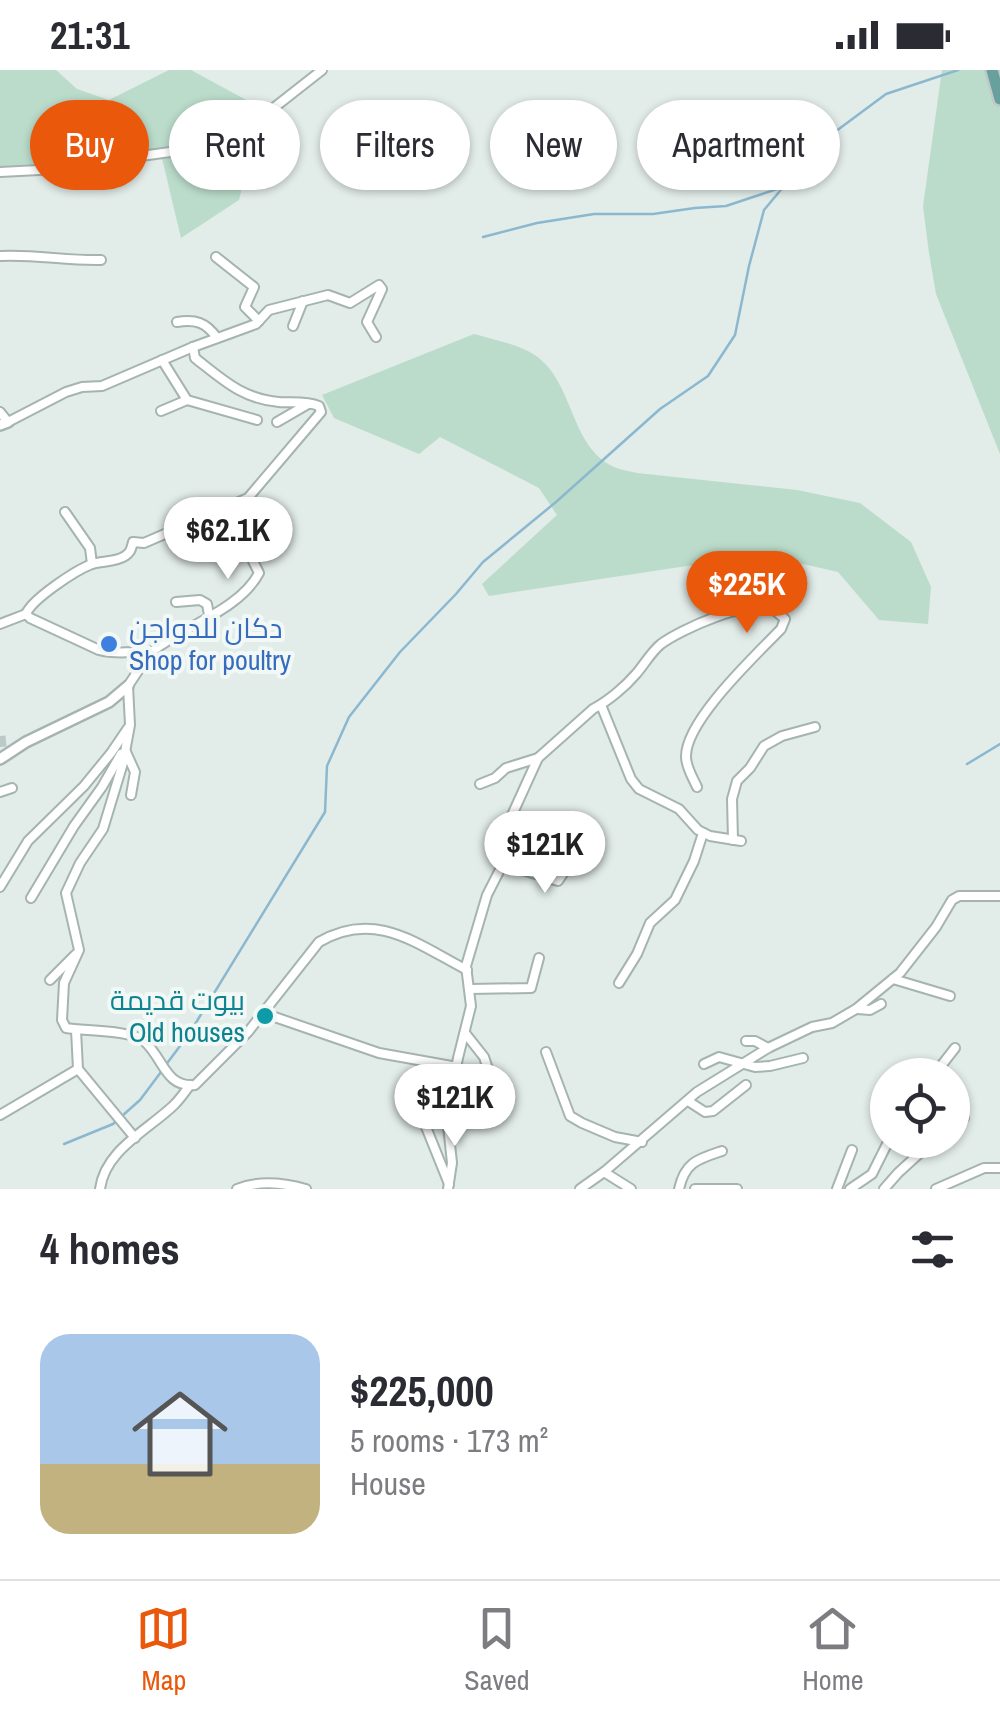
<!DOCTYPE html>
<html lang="en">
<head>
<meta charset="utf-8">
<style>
  body { margin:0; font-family:"Archivo Narrow",Cairo,sans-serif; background:#f7f7f7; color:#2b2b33; height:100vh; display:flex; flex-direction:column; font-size:38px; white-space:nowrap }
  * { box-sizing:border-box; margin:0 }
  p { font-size:32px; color:#7c7c81 }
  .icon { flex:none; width:55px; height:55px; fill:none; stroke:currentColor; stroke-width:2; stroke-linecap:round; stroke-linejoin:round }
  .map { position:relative; height:1119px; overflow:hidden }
  .details { display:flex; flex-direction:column; background:#fff; flex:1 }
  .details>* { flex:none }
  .guide { position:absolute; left:30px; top:30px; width:940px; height:90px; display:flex; gap:20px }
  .fabs { position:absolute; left:870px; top:988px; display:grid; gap:20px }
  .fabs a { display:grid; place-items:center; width:100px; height:100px; border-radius:50%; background:#fff; box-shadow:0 2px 8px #0004; font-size:50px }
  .price { position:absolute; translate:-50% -85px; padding:0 22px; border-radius:35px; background:#fff; color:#222; font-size:32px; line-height:65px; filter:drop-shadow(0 2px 5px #0008) }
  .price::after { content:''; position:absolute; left:50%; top:60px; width:30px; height:22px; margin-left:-15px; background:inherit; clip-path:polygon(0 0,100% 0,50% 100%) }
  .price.on { background:#ea580c; color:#fff }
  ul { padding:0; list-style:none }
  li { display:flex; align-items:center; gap:30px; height:250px; padding:0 40px }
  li+li { border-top:2px solid #e1e1e2 }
  li span { display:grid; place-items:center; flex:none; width:280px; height:200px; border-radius:30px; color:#555 }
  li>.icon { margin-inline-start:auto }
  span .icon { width:120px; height:120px; fill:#fffc; stroke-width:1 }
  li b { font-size:42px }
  h2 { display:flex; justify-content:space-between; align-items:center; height:120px; padding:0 40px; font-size:42px }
  .chip { padding:0 35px; border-radius:45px; background:#fff; box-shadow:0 2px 8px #0004; font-size:35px; line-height:90px }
  .chip.on { background:#ea580c; color:#fff }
  .status { display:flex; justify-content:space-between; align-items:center; height:70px; padding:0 50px; background:#fff; direction:ltr }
  .status svg { height:28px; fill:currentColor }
  .tab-bar { display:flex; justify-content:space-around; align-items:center; height:140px; border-top:2px solid #e1e1e2; background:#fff; font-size:28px; color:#7c7c81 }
  .tab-bar a { display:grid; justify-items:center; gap:5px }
  .tab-bar .on { color:#ea580c }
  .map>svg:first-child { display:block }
  .green { fill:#bbdccb }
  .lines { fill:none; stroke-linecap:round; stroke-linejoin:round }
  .stream { stroke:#8bb8cf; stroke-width:2.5 }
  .trunk-tunnel { stroke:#bcc9c6; stroke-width:11; stroke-dasharray:11 5.5; stroke-linecap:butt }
  .minor-casing { stroke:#a5b4b1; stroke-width:12 }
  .tertiary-casing { stroke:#a5b4b1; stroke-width:14 }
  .primary-casing { stroke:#c1c8c8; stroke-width:16 }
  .minor { stroke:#fff; stroke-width:8 }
  .tertiary { stroke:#fff; stroke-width:9 }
  .primary { stroke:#67a09d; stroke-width:11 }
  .shop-dot { fill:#3f7fe0; stroke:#f2f8f6; stroke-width:4 }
  .culture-dot { fill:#0f9aa8; stroke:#f2f8f6; stroke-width:4 }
  .labels { text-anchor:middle; stroke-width:8; stroke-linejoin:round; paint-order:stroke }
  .shop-label { font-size:28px; fill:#366cbe; stroke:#f2f8f6; text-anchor:start }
  .culture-label { font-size:28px; fill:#0d838f; stroke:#f2f8f6; text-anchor:end }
</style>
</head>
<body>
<div class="status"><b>21:31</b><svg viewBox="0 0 49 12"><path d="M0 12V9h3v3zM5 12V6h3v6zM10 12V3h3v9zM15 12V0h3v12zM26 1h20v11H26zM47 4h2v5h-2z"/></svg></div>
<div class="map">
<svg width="1000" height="1119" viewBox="0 0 1000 1119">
  <rect width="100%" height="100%" fill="#e2ece9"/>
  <g class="green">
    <path d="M0,0H56L77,19L109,30L169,0H191L261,38L239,130L181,168L161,84L110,85L0,101Z"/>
    <path d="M942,0H1000V384L936,224L929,183L923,136Z"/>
    <path d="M474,264C495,270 523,275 540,289C574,317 571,377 614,397C621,400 630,401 637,403L797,420L860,433L911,472L931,517L928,554L879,550L838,502L803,494H700L489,526L482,514L557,445L539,418L440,367L419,384L334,348L322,325Z"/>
  </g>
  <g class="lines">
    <g class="stream">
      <path d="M483,167L537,153L594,144H653L695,138L726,136L780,118"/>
      <path d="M967,694L1000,674"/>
      <path d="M165,996L189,964L325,742L327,696L349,647L400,582L456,524L483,492L556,432L660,339L708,306L735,265L749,196L764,140L820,73L886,24L958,0"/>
      <path d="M64,1074L113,1054L140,1030L161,1002"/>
    </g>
    <path class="trunk-tunnel" d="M0,666L2,687"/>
    <defs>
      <g id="minor">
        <path d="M0,102L39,100L192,79L248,58L322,0"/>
        <path d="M0,186C34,184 67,191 101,190"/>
        <path d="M216,187L254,217L245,237L259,251"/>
        <path d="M177,252C195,249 206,252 217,268"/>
        <path d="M293,256L303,231"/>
        <path d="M193,277L195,288C222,309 242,329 279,332C293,333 306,331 319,336L321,342L248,428L144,473L133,472C131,479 131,482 125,486C116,492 102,491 92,494C76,500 32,529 26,544L30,548L99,580C116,585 132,580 149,584L128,616L130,655L123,693L103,759L80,793L66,823L79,880L64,913L62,950L66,958C85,961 131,960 144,971C163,987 165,1018 195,1015L248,962L319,872C375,839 417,874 467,900"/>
        <path d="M162,290L187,330L257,350"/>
        <path d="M161,341L187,330"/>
        <path d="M0,342L8,352L66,322L82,317L102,316L193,277L256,254L269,240L328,225L350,233L379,215L382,219L367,252L376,267"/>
        <path d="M277,352L308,334"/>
        <path d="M65,442L90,478L92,494"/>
        <path d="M176,532L200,530L207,534L209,545"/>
        <path d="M0,554L26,544"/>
        <path d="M149,584C181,557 239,541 259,503L241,467L245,461L267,448"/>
        <path d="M601,635L631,709L639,719L679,739L698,760L710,766L741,771"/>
        <path d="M126,682L135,702L131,725"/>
        <path d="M480,714L495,708L506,698L538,688"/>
        <path d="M0,722L12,718"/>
        <path d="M733,770L732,729L737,711L750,698L764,676L782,666L815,657"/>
        <path d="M503,794L558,811L568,796"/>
        <path d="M0,817L28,771L84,716L111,683L128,658"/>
        <path d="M31,828L74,756L102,717L121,684"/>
        <path d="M893,909L950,926"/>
        <path d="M50,910L75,885"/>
        <path d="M619,913L637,884L650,853L675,830L694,791L703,763"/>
        <path d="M470,919L531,918L539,888"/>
        <path d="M857,939L870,940L881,934"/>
        <path d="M263,943L379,983L457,997"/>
        <path d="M76,960L78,999L135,1068"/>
        <path d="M465,963L484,987L488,999"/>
        <path d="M746,971H755L768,978"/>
        <path d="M546,982L570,1046L582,1053L615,1067L642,1072"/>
        <path d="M704,994L719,987L755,997L770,996L803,988"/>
        <path d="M934,1005L955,978"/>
        <path d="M688,1031L705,1042L713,1041L746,1015"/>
        <path d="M0,1045L78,999"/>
        <path d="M952,1056L964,1048"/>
        <path d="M426,1057L449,1114"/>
        <path d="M604,1102L697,1022L768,978L812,957L832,953L856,939L900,903L936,857L952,830L959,826H1000"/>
        <path d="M100,1119C105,1080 148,1060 174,1035C180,1029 185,1022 190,1015"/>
        <path d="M237,1119C259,1110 284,1113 306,1119"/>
        <path d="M448,1119L452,1093L447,1046L458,988L471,936L466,896L487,825L509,782L510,772L506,765L507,756L538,688L593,639C608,631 625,617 636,604C644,595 651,582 661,574C681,559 749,529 772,539C776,541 781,546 785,549L781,559C756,585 685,651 686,687C686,697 693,708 697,717"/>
        <path d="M580,1119L604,1102L631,1119"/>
        <path d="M679,1119C685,1092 698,1089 722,1081"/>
        <path d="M695,1119H737"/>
        <path d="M837,1119L852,1080"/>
        <path d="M850,1119L872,1104L889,1070"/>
        <path d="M884,1119L898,1103L934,1070"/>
        <path d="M936,1119L984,1098H1000"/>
      </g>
      <g id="tertiary">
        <path d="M0,355L8,352"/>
        <path d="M0,689L26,672L109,632L128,616"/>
      </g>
      <path id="primary" d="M992,0L1000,29"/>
    </defs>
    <use href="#minor" class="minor-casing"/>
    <use href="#tertiary" class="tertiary-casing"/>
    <use href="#primary" class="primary-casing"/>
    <use href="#minor" class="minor"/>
    <use href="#tertiary" class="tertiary"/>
    <use href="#primary" class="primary"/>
  </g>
  <circle class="shop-dot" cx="109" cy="574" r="10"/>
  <circle class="culture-dot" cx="265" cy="946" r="10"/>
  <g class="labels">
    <g class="shop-label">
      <text x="129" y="568">دكان للدواجن<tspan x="129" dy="32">Shop for poultry</tspan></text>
    </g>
    <g class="culture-label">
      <text x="245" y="940">بيوت قديمة<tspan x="245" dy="32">Old houses</tspan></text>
    </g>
  </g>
</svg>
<div class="fabs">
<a><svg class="icon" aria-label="locate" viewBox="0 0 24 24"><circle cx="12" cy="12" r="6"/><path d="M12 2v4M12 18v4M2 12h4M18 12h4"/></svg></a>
</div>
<b class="price" style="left:228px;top:512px">$62.1K</b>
<b class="price on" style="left:747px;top:566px">$225K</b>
<b class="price" style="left:545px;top:826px">$121K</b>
<b class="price" style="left:455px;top:1079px">$121K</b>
<div class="guide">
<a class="chip on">Buy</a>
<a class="chip">Rent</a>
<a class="chip">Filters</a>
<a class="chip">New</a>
<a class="chip">Apartment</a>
</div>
</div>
<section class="details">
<h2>4 homes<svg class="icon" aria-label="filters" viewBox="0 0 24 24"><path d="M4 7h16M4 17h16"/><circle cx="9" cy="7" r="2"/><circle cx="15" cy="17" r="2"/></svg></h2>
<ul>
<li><span style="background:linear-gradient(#a9c7e8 65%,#c2b280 0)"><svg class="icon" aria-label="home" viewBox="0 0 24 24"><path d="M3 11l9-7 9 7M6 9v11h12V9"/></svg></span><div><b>$225,000</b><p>5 rooms · 173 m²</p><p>House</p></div></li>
</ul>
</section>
<nav class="tab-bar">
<a class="on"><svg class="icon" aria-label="map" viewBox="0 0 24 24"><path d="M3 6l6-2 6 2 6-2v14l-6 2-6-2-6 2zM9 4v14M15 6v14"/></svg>Map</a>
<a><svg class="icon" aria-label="saved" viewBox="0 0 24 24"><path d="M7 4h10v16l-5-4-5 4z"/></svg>Saved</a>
<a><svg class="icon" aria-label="home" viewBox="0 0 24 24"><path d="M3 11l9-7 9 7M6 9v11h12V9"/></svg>Home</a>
</nav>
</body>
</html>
